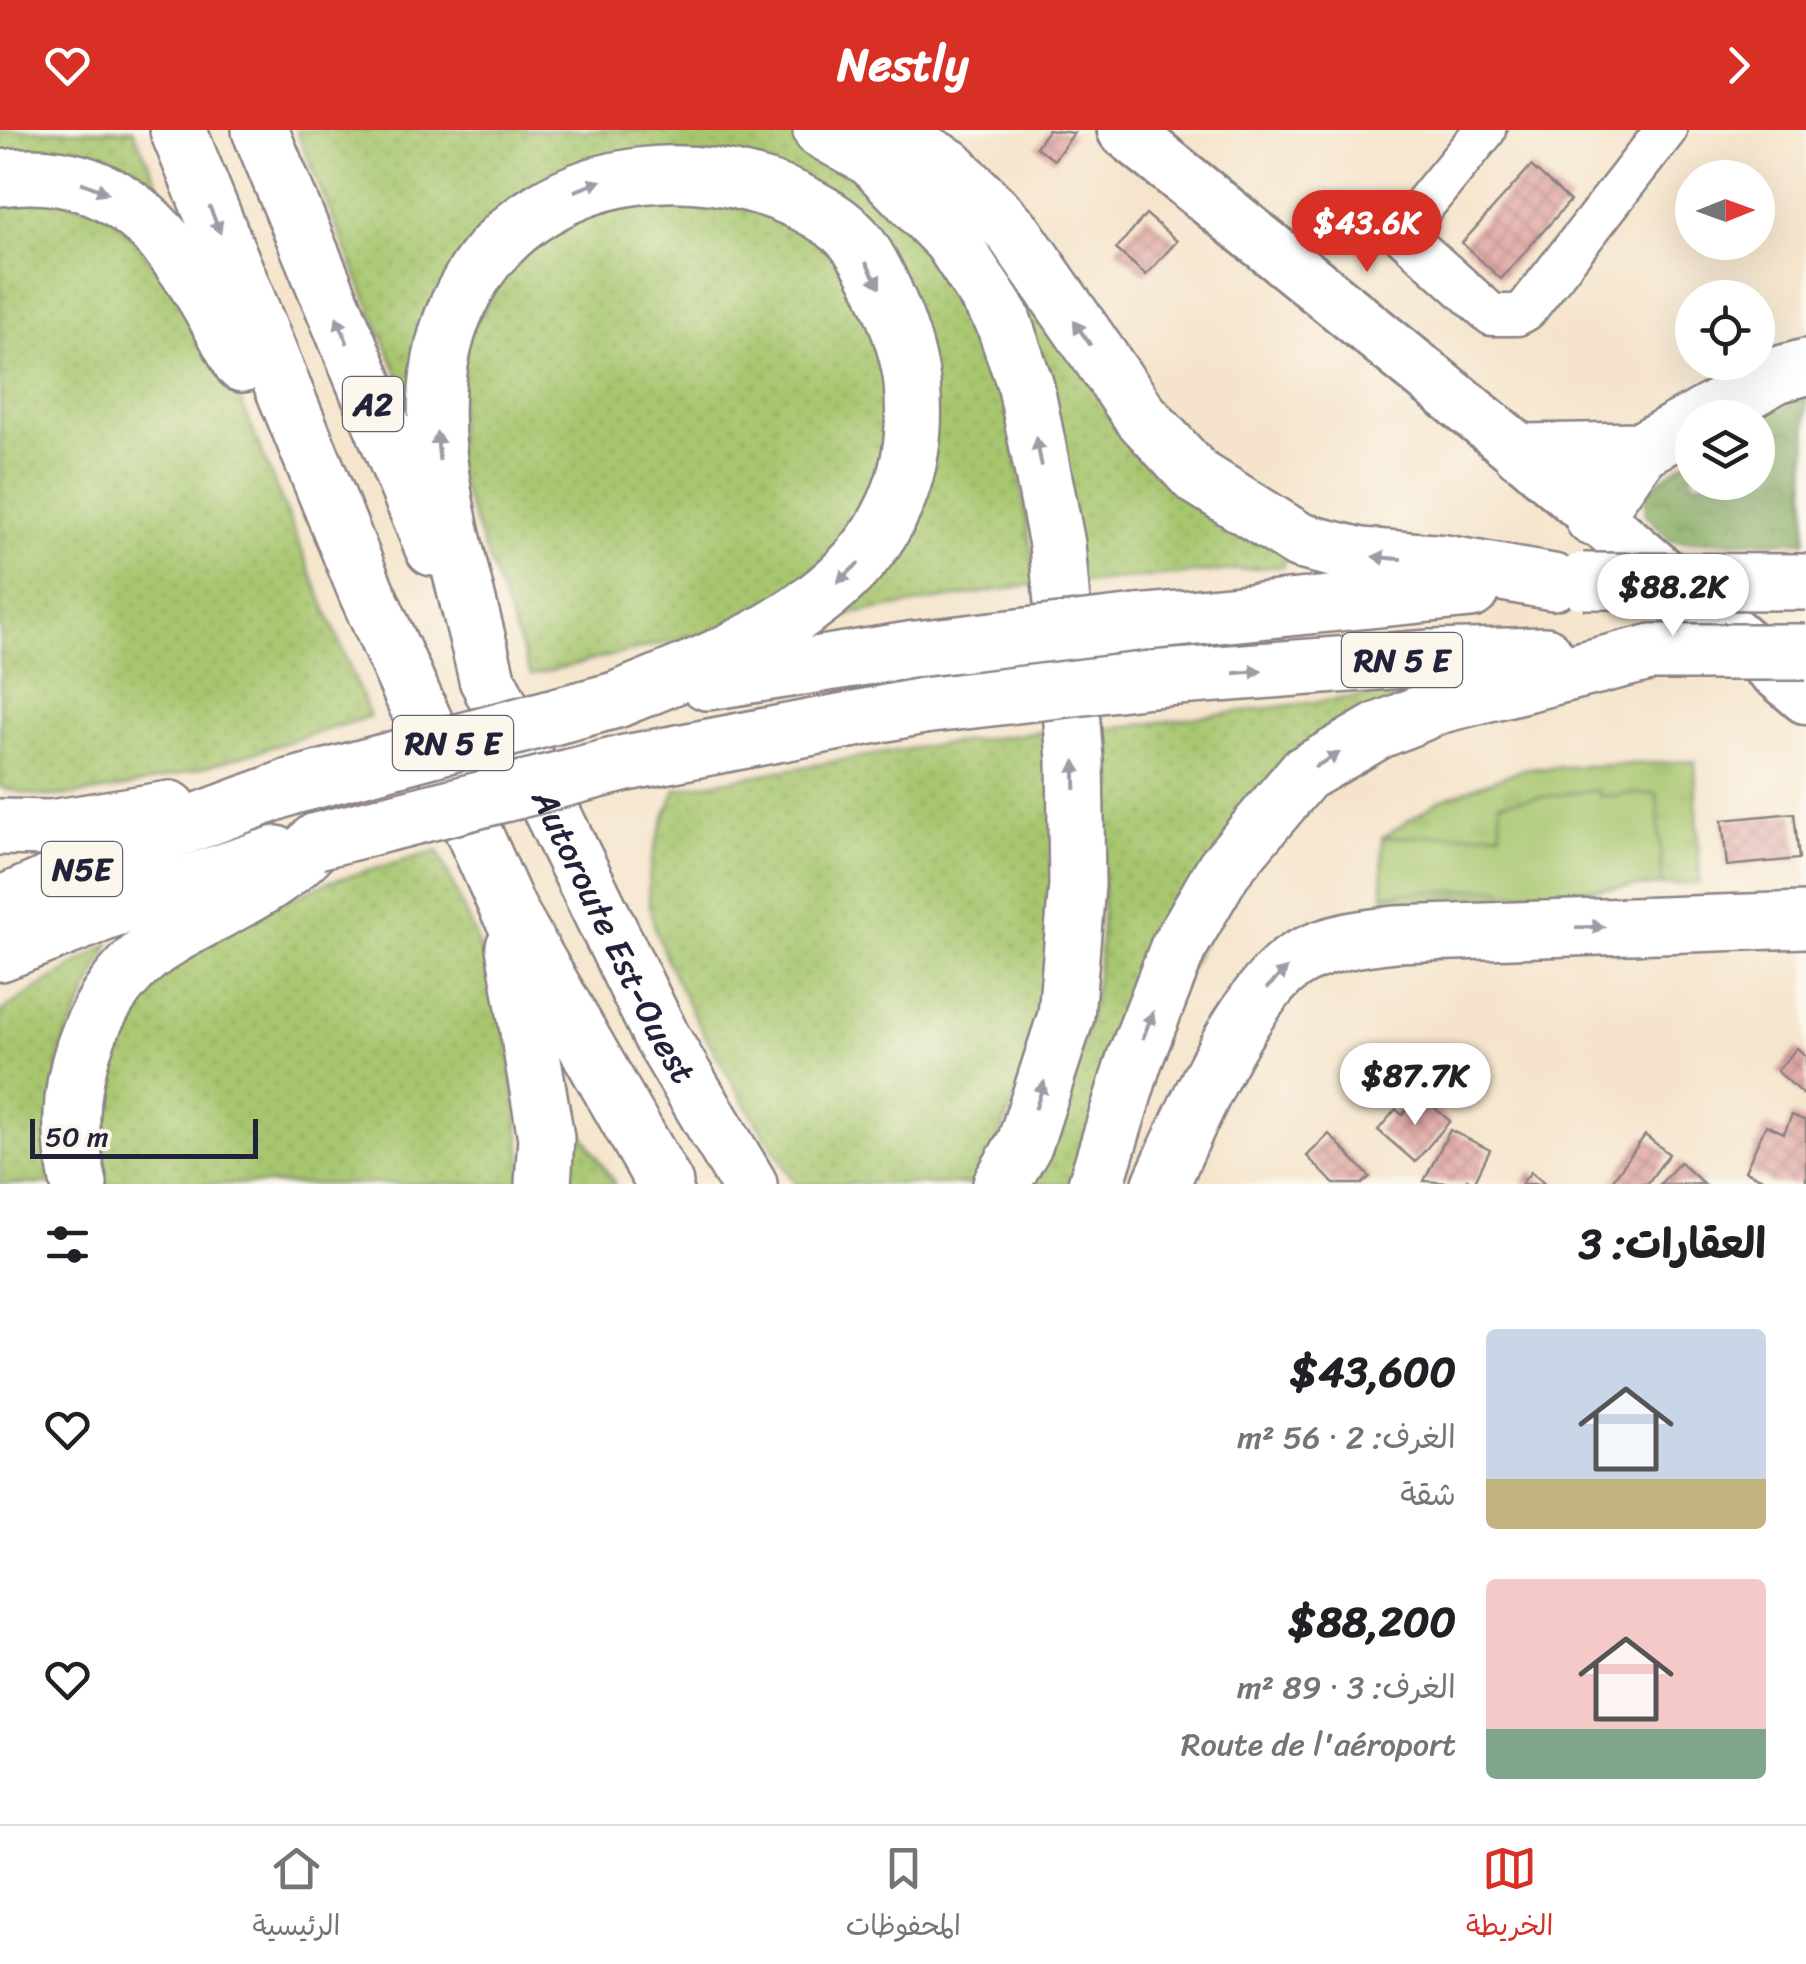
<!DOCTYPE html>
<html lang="ar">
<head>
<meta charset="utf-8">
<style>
  body { margin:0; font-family:Sriracha,"Playpen Sans Arabic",sans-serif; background:#f6f6f6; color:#202124; direction:rtl; height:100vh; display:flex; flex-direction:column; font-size:38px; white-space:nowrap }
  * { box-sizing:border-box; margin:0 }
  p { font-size:32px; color:#757577 }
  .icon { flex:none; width:55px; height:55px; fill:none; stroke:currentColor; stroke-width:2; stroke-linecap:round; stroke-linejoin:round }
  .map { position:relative; height:1054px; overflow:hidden; direction:ltr }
  .sheet { display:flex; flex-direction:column; background:#fff; flex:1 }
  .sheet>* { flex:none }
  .needle { width:65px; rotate:89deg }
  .fabs { position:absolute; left:1675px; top:30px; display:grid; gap:20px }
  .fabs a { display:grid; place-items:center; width:100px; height:100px; border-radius:50%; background:#fff; box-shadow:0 10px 40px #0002; font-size:50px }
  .scale { position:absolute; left:30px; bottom:25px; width:228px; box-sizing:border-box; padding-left:10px; border:5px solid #22223b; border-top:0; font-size:28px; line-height:35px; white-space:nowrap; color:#22223b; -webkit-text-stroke:8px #fbf7ec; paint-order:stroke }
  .price { position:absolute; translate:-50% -85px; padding:0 22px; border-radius:35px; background:#fff; color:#222; font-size:32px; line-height:65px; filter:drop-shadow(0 2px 5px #0008) }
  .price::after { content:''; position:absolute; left:50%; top:60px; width:30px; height:22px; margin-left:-15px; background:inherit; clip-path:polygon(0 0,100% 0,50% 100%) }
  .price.selected { background:#d93025; color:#fff }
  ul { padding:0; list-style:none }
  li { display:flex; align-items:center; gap:30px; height:250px; padding:0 40px }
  li span { display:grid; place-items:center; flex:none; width:280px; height:200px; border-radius:10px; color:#555 }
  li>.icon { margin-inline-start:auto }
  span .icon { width:120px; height:120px; fill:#fffc; stroke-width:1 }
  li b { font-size:42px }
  h2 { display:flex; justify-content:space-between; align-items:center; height:120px; padding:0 40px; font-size:42px }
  header { display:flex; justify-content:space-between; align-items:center; height:130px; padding:0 40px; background:#d93025; color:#fff; font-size:45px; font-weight:700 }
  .tabs { display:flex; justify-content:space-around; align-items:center; height:140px; border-top:2px solid #e0e0e0; background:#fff; font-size:28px; color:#757577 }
  .tabs a { display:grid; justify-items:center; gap:5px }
  .tabs .selected { color:#d93025 }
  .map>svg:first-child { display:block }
  .grass { fill:url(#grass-dots); stroke:#647454; stroke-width:2.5 }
  .forest { fill:url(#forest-crowns); stroke:#54664e; stroke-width:2.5 }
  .park { fill:url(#park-tufts); stroke:#647454; stroke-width:2.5 }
  .garden { fill:#a7c66e; stroke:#647454; stroke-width:2.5 }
  .building { fill:url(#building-cross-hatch) }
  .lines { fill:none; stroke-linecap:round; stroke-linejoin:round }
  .minor-casing { stroke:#8c8383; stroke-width:45 }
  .major-casing { stroke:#8c8383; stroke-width:58 }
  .highway-casing { stroke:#8c8383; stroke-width:60 }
  .minor { stroke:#fff; stroke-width:40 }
  .major { stroke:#fff; stroke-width:52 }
  .highway { stroke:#fff; stroke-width:55 }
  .highway-bridge-casing { stroke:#8c8383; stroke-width:60; stroke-linecap:butt }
  .highway-bridge { stroke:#fff; stroke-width:55 }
  .oneway { fill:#9c9ca7 }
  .labels { text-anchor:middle; stroke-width:10; stroke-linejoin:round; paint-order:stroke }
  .shield { fill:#fbf7ec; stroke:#636270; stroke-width:2.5 }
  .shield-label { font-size:32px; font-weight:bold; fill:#22223b }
  .street-label { font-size:35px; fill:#22223b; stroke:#fbf7ec }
</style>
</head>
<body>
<header><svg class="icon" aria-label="forward" viewBox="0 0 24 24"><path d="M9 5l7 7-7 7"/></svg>Nestly<svg class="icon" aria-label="heart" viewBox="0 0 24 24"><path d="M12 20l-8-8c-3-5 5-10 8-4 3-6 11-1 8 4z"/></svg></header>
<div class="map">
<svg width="1806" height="1054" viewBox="0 0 1806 1054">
  <defs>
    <pattern id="grass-dots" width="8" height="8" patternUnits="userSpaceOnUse" patternTransform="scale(2.5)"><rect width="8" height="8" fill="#a7c66e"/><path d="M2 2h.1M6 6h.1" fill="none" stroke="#8faa60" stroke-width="1.8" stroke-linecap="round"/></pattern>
    <pattern id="forest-crowns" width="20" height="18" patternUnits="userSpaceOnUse" patternTransform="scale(2.5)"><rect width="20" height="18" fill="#85ab61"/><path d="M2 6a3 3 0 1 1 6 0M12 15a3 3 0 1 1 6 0" fill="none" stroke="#6c8b51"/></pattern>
    <pattern id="park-tufts" width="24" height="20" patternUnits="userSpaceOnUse" patternTransform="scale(2.5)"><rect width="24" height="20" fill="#a7c66e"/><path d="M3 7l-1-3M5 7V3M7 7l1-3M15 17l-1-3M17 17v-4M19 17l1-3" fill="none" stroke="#8faa60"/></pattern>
    <pattern id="building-cross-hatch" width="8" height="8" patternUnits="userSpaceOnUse" patternTransform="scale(2.5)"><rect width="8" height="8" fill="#e0a29f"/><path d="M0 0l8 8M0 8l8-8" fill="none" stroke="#b58483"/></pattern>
  </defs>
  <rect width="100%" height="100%" fill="#fbf7ec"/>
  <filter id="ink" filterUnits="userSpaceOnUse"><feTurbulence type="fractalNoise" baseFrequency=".01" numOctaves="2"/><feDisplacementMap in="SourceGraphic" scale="20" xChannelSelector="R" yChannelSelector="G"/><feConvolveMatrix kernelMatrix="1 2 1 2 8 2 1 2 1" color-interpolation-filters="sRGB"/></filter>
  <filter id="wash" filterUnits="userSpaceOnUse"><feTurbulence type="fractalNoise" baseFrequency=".0048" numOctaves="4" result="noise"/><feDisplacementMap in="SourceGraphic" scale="40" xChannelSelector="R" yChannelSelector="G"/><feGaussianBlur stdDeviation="2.25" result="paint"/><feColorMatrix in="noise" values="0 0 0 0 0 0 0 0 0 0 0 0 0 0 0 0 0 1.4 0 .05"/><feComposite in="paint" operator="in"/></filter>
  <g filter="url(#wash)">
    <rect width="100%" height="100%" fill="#f5e4cb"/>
    <g class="grass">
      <path d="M0,0H133L167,72C112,42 64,11 0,23Z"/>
      <path d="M296,0H783C876,39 968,154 998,249C1018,312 1025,389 1037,454L815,490L931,326L828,68L537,57L423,304Z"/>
      <path d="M649,58L792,89L854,144L900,258L872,395L752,492L531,545L455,339L462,216L522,114Z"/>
      <path d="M0,59L108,80L213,203L370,587C278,612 137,667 46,666C31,666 14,660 0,657Z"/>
      <path d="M962,72L1286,425L1282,436L1078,453Z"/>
      <path d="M1404,561L1288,643L1081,1054H1030C1049,1000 1076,945 1089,889C1111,793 1102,697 1095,600Z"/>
      <path d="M1050,601L1059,713L1045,891L981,1054H795C757,991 654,837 649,770C646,730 662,696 676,659L913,618Z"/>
      <path d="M438,721L505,874L525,1054H100L96,1044L102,919L127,868L253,784L331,751Z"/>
      <path d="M110,813L60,922L54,1054H0V882Z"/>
      <path d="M563,1002H581L615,1054H561Z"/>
    </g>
    <path class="forest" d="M1806,256V411H1671L1646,384L1645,362L1692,326V352H1758V288L1746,287Z"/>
    <path class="park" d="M1695,631L1700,753L1385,772L1382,708L1440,670L1523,639Z"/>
    <path class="garden" d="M1598,660L1599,666L1657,663L1662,755L1503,764L1502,758L1383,764L1382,708L1501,702L1500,672Z"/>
    <g id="blocks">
      <g class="building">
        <path d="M1048,0L1074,3L1054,30L1036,17Z"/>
        <path d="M1531,36L1570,71L1501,149L1462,113Z"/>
        <path d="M1146,84L1177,111L1146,145L1116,119Z"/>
        <path d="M1794,683L1799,729L1727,736L1722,690Z"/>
        <path d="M1797,918L1806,926V967L1777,941Z"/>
        <path d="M1419,965L1450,991L1415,1032L1378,1000L1396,979L1402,985Z"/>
        <path d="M1792,985L1806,991V1054H1774L1745,1041L1766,995L1784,1003Z"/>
        <path d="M1450,1000L1490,1020L1474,1053L1467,1049L1464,1054L1424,1051Z"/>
        <path d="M1329,1004L1370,1047L1362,1054H1334L1307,1026Z"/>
        <path d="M1645,1005L1669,1024L1647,1054H1610Z"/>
        <path d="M1680,1032L1704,1054H1660Z"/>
        <path d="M1531,1042L1545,1054H1521Z"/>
      </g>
    </g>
  </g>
  <g filter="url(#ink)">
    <use href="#blocks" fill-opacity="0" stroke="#8c8383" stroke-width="2.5"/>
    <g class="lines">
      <defs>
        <path id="minor" d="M1485,0L1401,103L1492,185H1517L1526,180L1666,0"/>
        <path id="major" d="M1124,0L1521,322L1806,567"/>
        <g id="highway">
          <path d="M178,0L366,461L508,779L665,1054"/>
          <path d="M260,0L433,418"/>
          <path d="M821,0L872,29L951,110L1002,188L1026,257L1057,414L1075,629L1077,755L1066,886L1025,1013L1001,1054"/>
          <path d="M886,0L948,36L1012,100L1141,286L1196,346L1300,411L1361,426L1445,433L1553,452"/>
          <path d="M0,48C135,30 187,132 242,234"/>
          <path d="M1700,288L1776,245L1806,237"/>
          <path d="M1521,322L1641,320L1692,292"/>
          <path d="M1593,388L1641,320"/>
          <path d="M1137,493L1471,460"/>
          <path d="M487,549C467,458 430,352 437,260C449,92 602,13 754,55C786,63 830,83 853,108C879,139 908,213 912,253C931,445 765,511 616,570"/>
          <path d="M1151,549L1430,528L1545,525"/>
          <path d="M707,552L916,519"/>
          <path id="s1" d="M491,557L662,908L749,1054"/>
          <path d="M626,633L923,576"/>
          <path d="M0,697L51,698L170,679"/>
          <path d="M0,775L164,704L290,657"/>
          <path d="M514,817L546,1008L543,1054"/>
          <path d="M0,823L146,767L276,724"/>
          <path d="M79,1054C57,965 85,862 165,811C219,777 274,760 317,711"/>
          <path d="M1096,1054L1134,931L1178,818L1224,739L1304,644L1378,601L1441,575L1653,522"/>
          <path d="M1161,1054C1188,996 1244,858 1300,828C1330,812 1361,808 1395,804L1806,790"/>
        </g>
      </defs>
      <use href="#minor" class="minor-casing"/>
      <use href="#major" class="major-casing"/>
      <use href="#highway" class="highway-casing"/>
      <use href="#minor" class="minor"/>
      <use href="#major" class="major"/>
      <use href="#highway" class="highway"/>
      <defs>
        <g id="highway-bridge">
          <path d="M1583,451L1806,452"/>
          <path d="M916,519L1137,493"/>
          <path d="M1653,522H1806"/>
          <path d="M923,576L1151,549"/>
          <path d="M290,657L616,570"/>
          <path d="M317,711L626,633"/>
        </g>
      </defs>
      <use href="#highway-bridge" class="highway-bridge-casing"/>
      <use href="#highway-bridge" class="highway-bridge"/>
    </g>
    <defs><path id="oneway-solid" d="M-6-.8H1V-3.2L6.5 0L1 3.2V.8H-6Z" transform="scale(2.5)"/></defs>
    <g class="oneway">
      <use href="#oneway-solid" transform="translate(588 56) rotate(-21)"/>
      <use href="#oneway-solid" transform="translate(95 58) rotate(22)"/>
      <use href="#oneway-solid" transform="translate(215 90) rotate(68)"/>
      <use href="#oneway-solid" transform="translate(873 145) rotate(61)"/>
      <use href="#oneway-solid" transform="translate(342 200) rotate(-112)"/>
      <use href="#oneway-solid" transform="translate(1082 203) rotate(-125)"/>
      <use href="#oneway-solid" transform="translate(438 316) rotate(-96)"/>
      <use href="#oneway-solid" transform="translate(1039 322) rotate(-101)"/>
      <use href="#oneway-solid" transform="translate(1387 428) rotate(-175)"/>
      <use href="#oneway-solid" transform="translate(848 443) rotate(137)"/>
      <use href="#oneway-solid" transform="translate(1248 542) rotate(-5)"/>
      <use href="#oneway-solid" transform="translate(1327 630) rotate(-30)"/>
      <use href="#oneway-solid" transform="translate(1075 645) rotate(-91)"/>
      <use href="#oneway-solid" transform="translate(1590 797) rotate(-2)"/>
      <use href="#oneway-solid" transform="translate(1277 848) rotate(-45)"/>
      <use href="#oneway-solid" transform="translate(1148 895) rotate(-69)"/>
      <use href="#oneway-solid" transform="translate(1040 965) rotate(-72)"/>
    </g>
  </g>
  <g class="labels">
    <g class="shield">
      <rect x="343" y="247" width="60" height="54" rx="8"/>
      <rect x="1342" y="503" width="120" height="54" rx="8"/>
      <rect x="393" y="586" width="120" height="54" rx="8"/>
      <rect x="42" y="712" width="80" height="54" rx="8"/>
    </g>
    <g class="shield-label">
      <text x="373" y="285">A2</text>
      <text x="1402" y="541">RN 5 E</text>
      <text x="453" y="624">RN 5 E</text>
      <text x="82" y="750">N5E</text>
    </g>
    <g class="street-label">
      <text dy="12" stroke="none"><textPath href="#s1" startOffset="278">Autoroute Est-Ouest</textPath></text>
    </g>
  </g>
</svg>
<div class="fabs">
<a><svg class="needle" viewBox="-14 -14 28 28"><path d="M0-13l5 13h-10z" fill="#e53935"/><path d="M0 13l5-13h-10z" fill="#757577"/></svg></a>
<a><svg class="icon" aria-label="locate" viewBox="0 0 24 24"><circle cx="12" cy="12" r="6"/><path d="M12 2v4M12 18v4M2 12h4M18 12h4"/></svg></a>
<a><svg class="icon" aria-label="layers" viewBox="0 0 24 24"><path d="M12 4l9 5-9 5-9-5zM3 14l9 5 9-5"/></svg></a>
</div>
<div class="scale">50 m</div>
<b class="price selected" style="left:1367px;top:145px">$43.6K</b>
<b class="price" style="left:1673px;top:509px">$88.2K</b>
<b class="price" style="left:1415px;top:998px">$87.7K</b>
</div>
<section class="sheet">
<h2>العقارات: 3<svg class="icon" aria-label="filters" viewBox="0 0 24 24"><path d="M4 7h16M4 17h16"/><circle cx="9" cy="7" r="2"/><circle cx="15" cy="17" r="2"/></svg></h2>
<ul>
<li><span style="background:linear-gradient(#c9d6e8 75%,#c2b280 0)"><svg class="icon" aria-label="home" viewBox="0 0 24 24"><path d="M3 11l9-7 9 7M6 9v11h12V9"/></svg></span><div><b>$43,600</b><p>الغرف: 2 · 56 m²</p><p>شقة</p></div><svg class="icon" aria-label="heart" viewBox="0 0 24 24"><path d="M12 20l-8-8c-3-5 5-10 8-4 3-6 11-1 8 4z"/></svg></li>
<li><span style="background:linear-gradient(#f6c9c9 75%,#7fa58c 0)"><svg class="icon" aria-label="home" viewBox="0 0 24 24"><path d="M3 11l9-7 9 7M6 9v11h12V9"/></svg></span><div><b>$88,200</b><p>الغرف: 3 · 89 m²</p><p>Route de l'aéroport</p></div><svg class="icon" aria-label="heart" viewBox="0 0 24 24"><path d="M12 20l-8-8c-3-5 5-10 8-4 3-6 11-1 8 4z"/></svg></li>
</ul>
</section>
<nav class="tabs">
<a class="selected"><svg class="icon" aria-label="map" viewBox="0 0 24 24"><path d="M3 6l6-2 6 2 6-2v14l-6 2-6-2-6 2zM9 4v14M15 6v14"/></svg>الخريطة</a>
<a><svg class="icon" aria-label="saved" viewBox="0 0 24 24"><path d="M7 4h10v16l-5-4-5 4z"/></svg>المحفوظات</a>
<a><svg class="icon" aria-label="home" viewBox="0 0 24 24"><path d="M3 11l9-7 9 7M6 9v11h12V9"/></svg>الرئيسية</a>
</nav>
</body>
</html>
